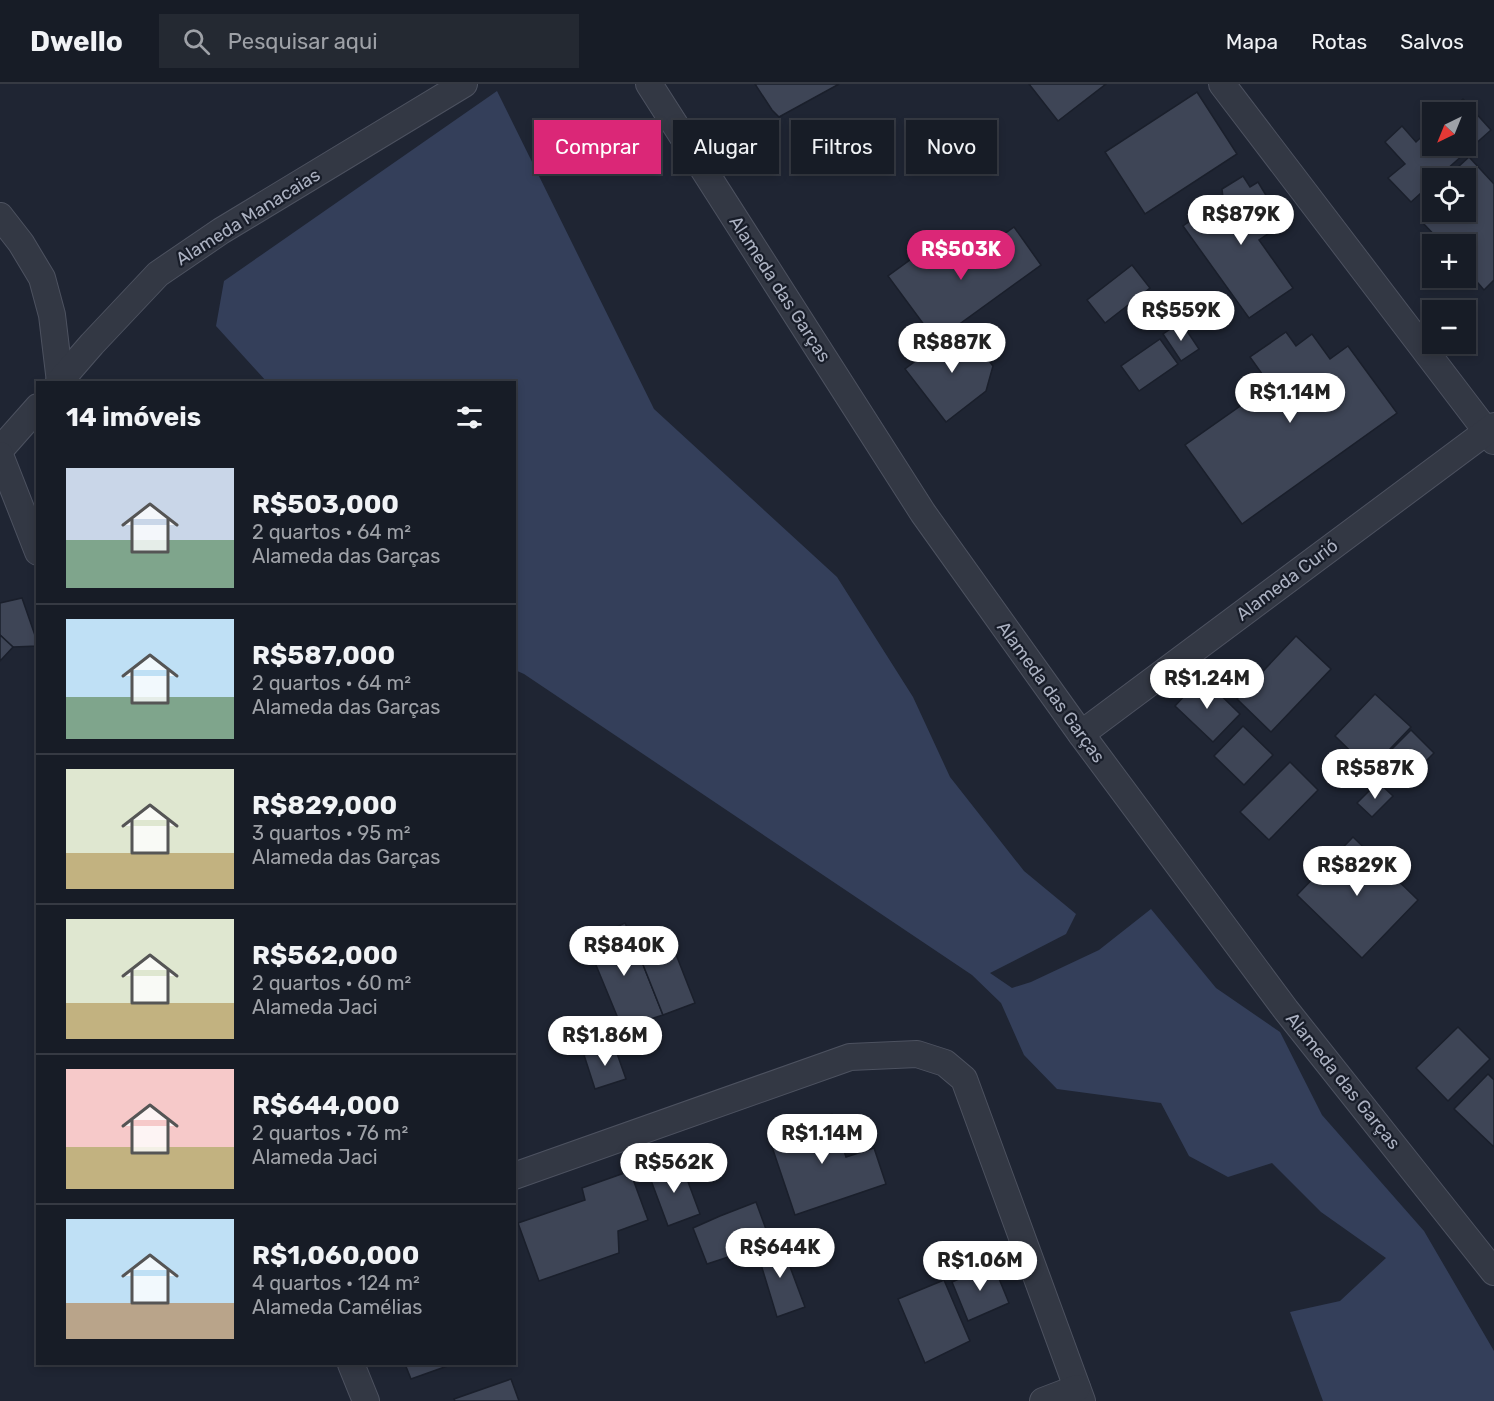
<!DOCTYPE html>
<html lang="pt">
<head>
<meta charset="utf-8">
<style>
  body { margin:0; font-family:Rubik,sans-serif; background:#242932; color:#f1f3f6; height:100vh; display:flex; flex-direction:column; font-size:22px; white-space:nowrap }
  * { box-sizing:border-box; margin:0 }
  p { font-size:20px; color:#9ea1a7 }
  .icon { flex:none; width:33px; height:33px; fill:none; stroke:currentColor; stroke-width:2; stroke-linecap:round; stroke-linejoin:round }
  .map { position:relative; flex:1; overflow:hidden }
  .sheet { position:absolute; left:36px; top:297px; width:480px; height:984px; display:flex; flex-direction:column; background:#171c26; border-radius:0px; box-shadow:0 3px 9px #0003,0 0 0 2px #363a43 }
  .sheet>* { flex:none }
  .guide { position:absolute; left:534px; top:36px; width:570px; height:54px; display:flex; gap:12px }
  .needle { width:39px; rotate:223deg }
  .fabs { position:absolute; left:1422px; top:18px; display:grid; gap:12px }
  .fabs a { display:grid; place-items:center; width:54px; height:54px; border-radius:0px; background:#171c26; box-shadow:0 3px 9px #0003,0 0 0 2px #363a43; font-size:30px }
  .price { position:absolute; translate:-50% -51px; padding:0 14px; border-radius:21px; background:#fff; color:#222; font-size:20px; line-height:39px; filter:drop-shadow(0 2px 3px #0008) }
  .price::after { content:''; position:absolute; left:50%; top:36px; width:18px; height:14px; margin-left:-9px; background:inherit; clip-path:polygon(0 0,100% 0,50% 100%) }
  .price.on { background:#db2777; color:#fff }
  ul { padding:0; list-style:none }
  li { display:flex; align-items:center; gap:18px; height:150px; padding:0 30px }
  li+li { border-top:2px solid #363a43 }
  li span { display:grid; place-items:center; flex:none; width:168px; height:120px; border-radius:0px; color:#555 }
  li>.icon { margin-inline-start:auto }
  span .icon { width:72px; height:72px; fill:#fffc; stroke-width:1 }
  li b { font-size:26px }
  h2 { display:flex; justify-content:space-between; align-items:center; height:72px; padding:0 30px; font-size:26px }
  .tag { padding:0 21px; border-radius:0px; background:#171c26; box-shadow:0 3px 9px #0003,0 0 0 2px #363a43; font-size:21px; line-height:54px }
  .tag.on { background:#db2777; color:#fff }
  header { display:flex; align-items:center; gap:36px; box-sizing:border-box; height:84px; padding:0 30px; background:#171c26; border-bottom:2px solid #363a43 }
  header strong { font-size:28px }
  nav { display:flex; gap:33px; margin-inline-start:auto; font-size:21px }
  .search { width:420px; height:54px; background:#242932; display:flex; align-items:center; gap:15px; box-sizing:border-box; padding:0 21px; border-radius:0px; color:#9ea1a7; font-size:22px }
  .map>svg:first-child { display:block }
  .water { fill:#343f5a }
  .building { fill:#3e4556; stroke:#1a1f2b; stroke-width:1.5 }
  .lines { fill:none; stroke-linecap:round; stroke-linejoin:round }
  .minor-casing { stroke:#4d5260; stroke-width:28 }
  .minor { stroke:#333844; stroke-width:26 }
  .labels { text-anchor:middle; stroke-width:4.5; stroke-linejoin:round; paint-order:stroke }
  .street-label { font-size:18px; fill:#acb2c2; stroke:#181d29 }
</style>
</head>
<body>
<header>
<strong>Dwello</strong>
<div class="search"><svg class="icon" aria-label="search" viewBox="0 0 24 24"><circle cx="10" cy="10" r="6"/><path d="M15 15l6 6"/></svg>Pesquisar aqui</div>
<nav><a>Mapa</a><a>Rotas</a><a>Salvos</a></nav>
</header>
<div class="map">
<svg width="1494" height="1317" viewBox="0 0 1494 1317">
  <rect width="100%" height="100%" fill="#1f2533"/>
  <path class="water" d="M497,7L654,325L837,493L913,613L950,693L1024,787L1076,830L1066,850L990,889L1012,904L1031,898L1099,866L1151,825L1216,904L1280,948L1322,1031L1424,1147L1494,1267V1317H1323L1290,1228L1340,1217L1386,1174L1321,1128L1272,1079L1228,1093L1189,1072L1161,1019L1057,1005L1024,971L1001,919L972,891L524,590L515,586L514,298H267L216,242L224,197Z"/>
  <g class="building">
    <path d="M755,0H839L779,33L772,26Z"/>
    <path d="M1029,0H1106L1058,37Z"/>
    <path d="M1197,8L1237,70L1145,130L1105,68Z"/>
    <path d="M1463,15L1491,46L1437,94H1432V99L1411,118L1388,94L1405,80L1385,58L1402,42L1416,58L1432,43V62H1466V28H1449Z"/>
    <path d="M1469,73L1494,100V196L1484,206L1466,185V160H1443L1422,138L1433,128H1466V94H1446Z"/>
    <path d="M1243,92L1250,103L1258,98L1267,113L1262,119L1278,143L1259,156L1293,204L1249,234L1183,142L1223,114L1222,105Z"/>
    <path d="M1014,143L1041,181L936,257L888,192L940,154L960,182Z"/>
    <path d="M1132,181L1150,204L1105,239L1087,216Z"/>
    <path d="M1181,238L1199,265L1181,277L1163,250Z"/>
    <path d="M962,242L993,282L986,307L946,338L905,285Z"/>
    <path d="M1286,248L1296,262L1312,250L1330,275L1348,262L1397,329L1242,440L1185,361L1270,301L1250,273Z"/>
    <path d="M1160,255L1178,280L1139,307L1121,282Z"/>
    <path d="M22,514L38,560V562L13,563L0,551V519Z"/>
    <path d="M0,551L13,563L0,577Z"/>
    <path d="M1296,552L1331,585L1271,648L1237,615Z"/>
    <path d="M1202,593L1240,630L1213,658L1175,622Z"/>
    <path d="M1375,610L1411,643L1370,686L1335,652Z"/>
    <path d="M1243,642L1273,671L1244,701L1214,672Z"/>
    <path d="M1411,646L1434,669L1412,691L1389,668Z"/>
    <path d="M1290,678L1318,706L1269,756L1240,728Z"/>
    <path d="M1378,698L1393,712L1372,733L1357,719Z"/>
    <path d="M1353,753L1418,816L1362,874L1297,811Z"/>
    <path d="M625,839L638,868L663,931L622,944L586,857Z"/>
    <path d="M670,855L695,919L663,931L638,868Z"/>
    <path d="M1458,943L1490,975L1448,1017L1416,984Z"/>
    <path d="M614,961L626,995L595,1005L584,971Z"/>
    <path d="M1488,990L1494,996V1063L1454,1025Z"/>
    <path d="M832,1030L846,1073L874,1064L886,1100L795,1131L768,1051Z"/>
    <path d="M681,1079L700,1130L668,1142L649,1091Z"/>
    <path d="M630,1087L648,1136L618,1147L619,1169L539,1197L518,1139L585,1116L582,1104Z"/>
    <path d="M756,1118L771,1159L707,1180L693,1144L720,1132Z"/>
    <path d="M780,1156L805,1223L777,1233L756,1164Z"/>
    <path d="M993,1180L1009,1219L968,1237L952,1198Z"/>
    <path d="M944,1196L970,1257L925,1279L898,1215Z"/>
    <path d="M405,1280H453L411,1295Z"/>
    <path d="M511,1295L519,1317H455L454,1315Z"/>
  </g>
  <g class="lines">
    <defs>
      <g id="minor">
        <path d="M649,0L923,429L1081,650L1286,926L1494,1188"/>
        <path d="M1222,0L1494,357"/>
        <path d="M0,132L21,159L42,194L52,231L60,298"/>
        <path d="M59,298L92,260L158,190L221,147L464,0"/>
        <path d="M0,366L38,323"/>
        <path d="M0,371L38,468"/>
        <path d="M1081,650L1494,342"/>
        <path d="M514,1092L850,973L917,970L945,979L964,995L1082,1317"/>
        <path d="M351,1280L366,1317"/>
        <path d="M1043,1317L1077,1304"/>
      </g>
    </defs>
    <use href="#minor" class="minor-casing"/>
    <use href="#minor" class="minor"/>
  </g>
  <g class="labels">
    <g class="street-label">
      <text transform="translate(248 133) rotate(-32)" y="6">Alameda Manacaias</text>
      <text transform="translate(780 205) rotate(57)" y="6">Alameda das Garças</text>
      <text transform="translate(1287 496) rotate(-37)" y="6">Alameda Curió</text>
      <text transform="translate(1051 608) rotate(54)" y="6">Alameda das Garças</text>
      <text transform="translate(1343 997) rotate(51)" y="6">Alameda das Garças</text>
    </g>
  </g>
</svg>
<div class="fabs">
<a><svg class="needle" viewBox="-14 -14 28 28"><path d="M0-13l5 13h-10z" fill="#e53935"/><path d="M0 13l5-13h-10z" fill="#9ea1a7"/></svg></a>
<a><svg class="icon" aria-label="locate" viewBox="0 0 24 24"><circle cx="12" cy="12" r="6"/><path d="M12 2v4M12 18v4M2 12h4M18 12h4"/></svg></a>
<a>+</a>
<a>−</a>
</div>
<b class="price" style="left:1241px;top:162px">R$879K</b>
<b class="price on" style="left:961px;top:197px">R$503K</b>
<b class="price" style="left:1181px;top:258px">R$559K</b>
<b class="price" style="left:952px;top:290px">R$887K</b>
<b class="price" style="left:1290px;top:340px">R$1.14M</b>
<b class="price" style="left:1207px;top:626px">R$1.24M</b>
<b class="price" style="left:1375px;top:716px">R$587K</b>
<b class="price" style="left:1357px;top:813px">R$829K</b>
<b class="price" style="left:624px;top:893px">R$840K</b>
<b class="price" style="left:605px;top:983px">R$1.86M</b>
<b class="price" style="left:822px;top:1081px">R$1.14M</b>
<b class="price" style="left:674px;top:1110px">R$562K</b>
<b class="price" style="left:780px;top:1195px">R$644K</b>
<b class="price" style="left:980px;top:1208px">R$1.06M</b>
<div class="guide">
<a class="tag on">Comprar</a>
<a class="tag">Alugar</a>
<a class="tag">Filtros</a>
<a class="tag">Novo</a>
</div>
<section class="sheet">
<h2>14 imóveis<svg class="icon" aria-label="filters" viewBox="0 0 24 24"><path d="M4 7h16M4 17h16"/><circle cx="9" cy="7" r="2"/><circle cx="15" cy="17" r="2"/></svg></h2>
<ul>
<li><span style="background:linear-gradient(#c9d6e8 60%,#7fa58c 0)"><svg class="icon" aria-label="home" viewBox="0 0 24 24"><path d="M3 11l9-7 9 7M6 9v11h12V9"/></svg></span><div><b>R$503,000</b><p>2 quartos · 64 m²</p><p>Alameda das Garças</p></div></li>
<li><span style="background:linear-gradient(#bfe0f5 65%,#7fa58c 0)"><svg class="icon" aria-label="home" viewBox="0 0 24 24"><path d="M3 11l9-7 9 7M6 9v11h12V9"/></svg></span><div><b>R$587,000</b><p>2 quartos · 64 m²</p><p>Alameda das Garças</p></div></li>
<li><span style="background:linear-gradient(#dfe7d0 70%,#c2b280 0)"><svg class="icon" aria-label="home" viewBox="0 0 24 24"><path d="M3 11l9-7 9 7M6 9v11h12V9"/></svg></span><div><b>R$829,000</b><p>3 quartos · 95 m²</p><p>Alameda das Garças</p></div></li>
<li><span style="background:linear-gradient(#dfe7d0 70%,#c2b280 0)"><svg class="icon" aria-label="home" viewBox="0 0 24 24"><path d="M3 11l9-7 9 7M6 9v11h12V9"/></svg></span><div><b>R$562,000</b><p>2 quartos · 60 m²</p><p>Alameda Jaci</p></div></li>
<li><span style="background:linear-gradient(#f6c9c9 65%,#c2b280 0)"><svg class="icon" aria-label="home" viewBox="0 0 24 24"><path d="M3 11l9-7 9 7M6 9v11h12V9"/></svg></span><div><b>R$644,000</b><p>2 quartos · 76 m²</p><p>Alameda Jaci</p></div></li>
<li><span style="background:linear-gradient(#bfe0f5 70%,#b9a48a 0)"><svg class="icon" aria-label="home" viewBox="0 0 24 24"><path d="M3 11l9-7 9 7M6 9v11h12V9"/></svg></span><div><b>R$1,060,000</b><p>4 quartos · 124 m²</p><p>Alameda Camélias</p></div></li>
</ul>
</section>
</div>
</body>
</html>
